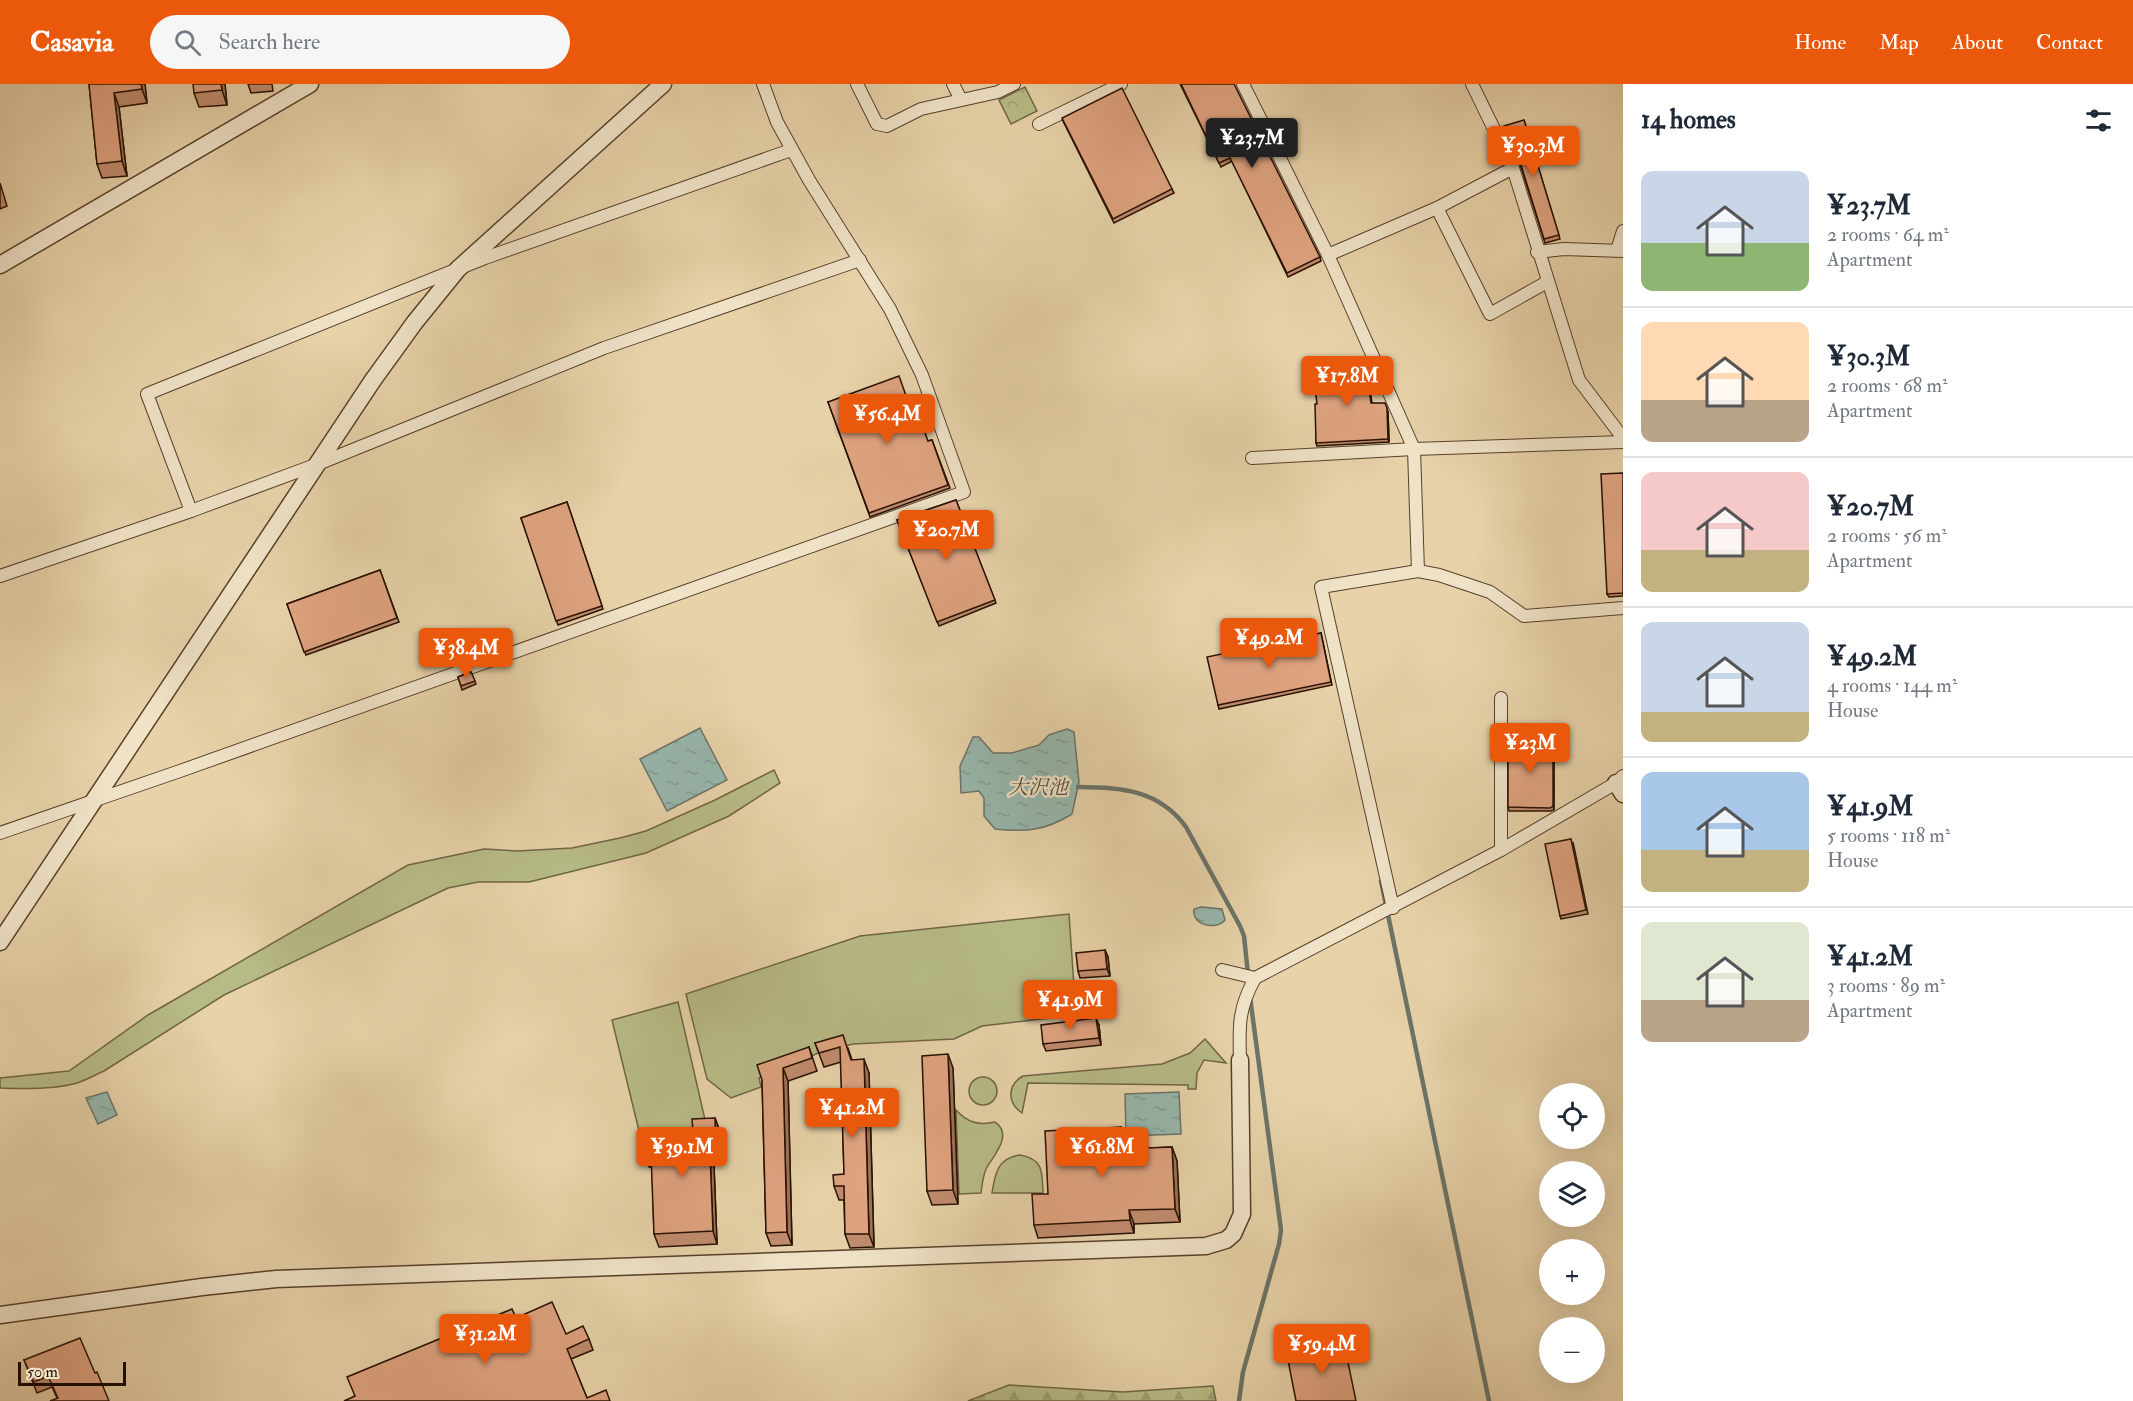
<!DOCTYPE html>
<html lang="en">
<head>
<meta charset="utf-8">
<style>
  body { margin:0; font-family:"IM FELL Double Pica","Noto Serif JP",serif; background:#f6f6f7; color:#1f2937; height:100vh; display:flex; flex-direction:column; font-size:22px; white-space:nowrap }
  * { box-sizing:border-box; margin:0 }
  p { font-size:20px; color:#747a83 }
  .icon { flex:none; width:33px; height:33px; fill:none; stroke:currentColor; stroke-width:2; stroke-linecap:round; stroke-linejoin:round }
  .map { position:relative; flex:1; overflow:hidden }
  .panel { display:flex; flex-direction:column; background:#fff; width:510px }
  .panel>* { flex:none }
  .fabs { position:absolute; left:1539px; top:999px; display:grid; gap:12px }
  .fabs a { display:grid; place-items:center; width:66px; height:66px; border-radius:50%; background:#fff; box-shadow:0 6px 24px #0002; font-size:30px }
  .scale { position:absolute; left:18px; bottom:15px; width:108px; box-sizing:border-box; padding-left:6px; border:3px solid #281000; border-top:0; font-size:16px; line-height:21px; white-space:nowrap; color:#281000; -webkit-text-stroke:4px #efe2c7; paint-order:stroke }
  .price { position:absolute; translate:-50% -51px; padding:0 14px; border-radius:6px; background:#ea580c; color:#fff; font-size:20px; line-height:39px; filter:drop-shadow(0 2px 3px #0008) }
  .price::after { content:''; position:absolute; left:50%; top:36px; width:18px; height:14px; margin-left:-9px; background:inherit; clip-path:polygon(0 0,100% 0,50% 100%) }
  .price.active { background:#222; color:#fff }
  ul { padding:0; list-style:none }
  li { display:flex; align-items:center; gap:18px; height:150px; padding:0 18px }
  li+li { border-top:2px solid #e0e1e3 }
  li span { display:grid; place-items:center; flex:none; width:168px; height:120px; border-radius:12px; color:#555 }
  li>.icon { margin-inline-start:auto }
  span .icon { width:72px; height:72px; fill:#fffc; stroke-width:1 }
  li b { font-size:26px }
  h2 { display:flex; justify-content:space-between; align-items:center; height:72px; padding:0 18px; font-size:26px }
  header { display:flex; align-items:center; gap:36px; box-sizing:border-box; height:84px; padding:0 30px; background:#ea580c; color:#fff }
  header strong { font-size:28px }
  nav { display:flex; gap:33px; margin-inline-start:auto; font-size:21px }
  .search { width:420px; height:54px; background:#f6f6f7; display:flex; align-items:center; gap:15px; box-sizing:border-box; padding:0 21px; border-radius:33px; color:#747a83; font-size:22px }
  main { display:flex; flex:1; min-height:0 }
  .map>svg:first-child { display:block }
  .grass { fill:#b7bb86; stroke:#706643; stroke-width:1.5 }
  .forest { fill:url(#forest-firs); stroke:#706643; stroke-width:1.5 }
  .park { fill:url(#park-crowns); stroke:#706643; stroke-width:1.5 }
  .water { fill:url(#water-ripples); stroke:#6b7468; stroke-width:1.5 }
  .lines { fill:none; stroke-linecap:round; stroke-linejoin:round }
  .stream { stroke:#6b7468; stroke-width:4.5 }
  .minor-casing { stroke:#58402a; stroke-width:14 }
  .tertiary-casing { stroke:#58402a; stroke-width:19 }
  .minor { stroke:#efe2c7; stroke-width:12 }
  .tertiary { stroke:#efe2c7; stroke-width:16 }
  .wall { fill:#c08c6e; stroke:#281000; stroke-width:1.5 }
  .shaded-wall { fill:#9c725a; stroke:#281000; stroke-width:1.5 }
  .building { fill:#dfa380; stroke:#281000; stroke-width:1.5 }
  .labels { text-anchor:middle; stroke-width:4.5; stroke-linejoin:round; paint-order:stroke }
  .water-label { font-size:20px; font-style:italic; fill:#4f4a3d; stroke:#efe2c7 }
</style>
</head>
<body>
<header>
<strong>Casavia</strong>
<div class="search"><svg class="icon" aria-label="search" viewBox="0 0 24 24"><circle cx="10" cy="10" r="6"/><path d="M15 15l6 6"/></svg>Search here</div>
<nav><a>Home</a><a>Map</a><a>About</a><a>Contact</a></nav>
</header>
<main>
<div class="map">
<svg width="1623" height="1317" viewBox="0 0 1623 1317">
  <defs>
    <pattern id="forest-firs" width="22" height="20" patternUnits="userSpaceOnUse" patternTransform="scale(1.5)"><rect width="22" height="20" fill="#b7bb86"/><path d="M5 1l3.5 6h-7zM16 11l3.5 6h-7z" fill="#9da072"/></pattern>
    <pattern id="park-crowns" width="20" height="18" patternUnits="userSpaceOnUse" patternTransform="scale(1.5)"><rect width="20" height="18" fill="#b7bb86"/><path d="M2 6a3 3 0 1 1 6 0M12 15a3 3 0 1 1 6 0" fill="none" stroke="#9da072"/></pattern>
    <pattern id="water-ripples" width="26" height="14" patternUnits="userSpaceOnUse" patternTransform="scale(1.5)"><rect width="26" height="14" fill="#97b7ad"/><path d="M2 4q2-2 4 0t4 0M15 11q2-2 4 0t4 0" fill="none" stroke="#829c93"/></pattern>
  </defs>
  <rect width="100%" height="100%" fill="#e7d2a9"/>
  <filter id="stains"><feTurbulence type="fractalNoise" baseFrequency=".00333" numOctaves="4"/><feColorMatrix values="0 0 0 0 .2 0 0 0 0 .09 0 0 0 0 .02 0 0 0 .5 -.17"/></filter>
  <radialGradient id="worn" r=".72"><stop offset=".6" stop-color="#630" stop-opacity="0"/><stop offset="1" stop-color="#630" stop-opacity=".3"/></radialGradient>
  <g class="grass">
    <path d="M774,686L780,699L729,732L646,769L529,798H478L448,804L224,911L104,987C95,991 86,996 77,999C56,1005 22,1005 0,1004V994L69,987L148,931L408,781L484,765L517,767L572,764L620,754L646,747L715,716Z"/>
    <path d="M1069,830L1076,931L982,942L954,955L853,960L823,967L759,994L761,1003L731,1014L707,995L686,910L860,852Z"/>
    <path d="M678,918L706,1040L641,1055L612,936Z"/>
    <path d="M1205,955L1226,979L1204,976L1197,989L1196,1005H1188V1001L1028,999L1022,1029C1007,1019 1007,1001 1023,992L1162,980L1190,969Z"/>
    <circle cx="983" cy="1007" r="14"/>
    <path d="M956,1026C967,1038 978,1042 995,1038C1014,1051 993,1072 986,1085C983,1092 982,1101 981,1109L959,1110Z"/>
    <path d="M1020,1071C1044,1075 1042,1089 1043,1109H992C995,1089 998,1074 1020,1071Z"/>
  </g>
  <path class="forest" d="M1009,1301L1123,1308L1213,1302L1216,1317H968Z"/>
  <path class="park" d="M1025,3L1037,27L1011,40L999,16Z"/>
  <g class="water">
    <path d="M700,644L727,696L667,727L640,675Z"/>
    <path d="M1067,645L1074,648L1079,698L1072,730C1045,747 1025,748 995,745L984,732V714L979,707L961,709L960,682L973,653H979L993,669H1012L1039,661L1049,651Z"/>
    <path d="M1201,823L1222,825L1225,836C1216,847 1191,841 1194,825Z"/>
    <path d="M107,1008L117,1031L98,1040L86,1014Z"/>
    <path d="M1179,1008L1181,1050L1126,1052L1125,1010Z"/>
  </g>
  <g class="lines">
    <g class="stream">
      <path d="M1078,703C1121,703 1159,706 1186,743L1240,842L1244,852L1248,890"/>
      <path d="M1381,797L1489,1317"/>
      <path d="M1239,1317L1243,1288L1279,1160L1281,1146L1250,913"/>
    </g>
    <defs>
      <g id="minor">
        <path d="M857,0L877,40L887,42L921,25L998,8L1014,0"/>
        <path d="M953,0L961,16"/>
        <path d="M1243,0L1328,171L1414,365L1418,487"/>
        <path d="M1472,0L1513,84L1579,296L1623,354"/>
        <path d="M1039,40L1121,0"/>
        <path d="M1437,124L1490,230L1547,198"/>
        <path d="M1617,166L1623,147"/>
        <path d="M1537,168L1564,165L1623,167"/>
        <path d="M1328,171L1437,124L1513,84"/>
        <path d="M1252,374L1414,365L1623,358"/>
        <path d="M191,427L147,310L485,174L791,66"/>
        <path d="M0,492L191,427L318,380L604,264L860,176"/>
        <path d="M0,749L180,687L964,408L922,291L890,225L809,96L777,38L763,0"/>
        <path d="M1501,766V614"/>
        <path d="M1393,824L1321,503L1418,487L1439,491L1490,508L1524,532L1623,524"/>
        <path d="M1222,886L1255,894"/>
        <path d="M1240,976C1239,942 1238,925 1255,894L1501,766L1616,699L1623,692"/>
      </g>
      <g id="tertiary">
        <path d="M0,181L310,0"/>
        <path d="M1616,699L1623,710"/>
        <path d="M0,858L373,296L415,238L458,185L663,0"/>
        <path d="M0,1231L202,1203L276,1195L1206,1162L1226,1156L1233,1150L1242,1130L1240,976"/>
      </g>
    </defs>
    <use href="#minor" class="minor-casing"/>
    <use href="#tertiary" class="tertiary-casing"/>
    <use href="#minor" class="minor"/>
    <use href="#tertiary" class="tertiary"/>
  </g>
  <g class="wall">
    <path d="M89,0H145L147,19L119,23L127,92L102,94L97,80Z"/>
    <path d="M225,0L227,21L199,23L194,9Z"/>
    <path d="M248,0H272L273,7L251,9Z"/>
    <path d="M1180,0L1320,173L1321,177L1288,193L1232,77L1221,83Z"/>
    <path d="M1524,36L1560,155L1545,159L1520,80Z"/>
    <path d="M1063,37L1172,105L1174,109L1114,139Z"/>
    <path d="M0,99L7,122L0,125Z"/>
    <path d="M1366,280L1372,319L1388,328L1389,358L1317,362L1316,359L1317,320Z"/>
    <path d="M828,318L914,334L928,357L932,356L950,404L870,433Z"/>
    <path d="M1623,389V512L1609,513L1607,510Z"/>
    <path d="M956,416L996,519L939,542L897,436Z"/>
    <path d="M567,418L603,525L558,541L521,434Z"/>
    <path d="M380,486L399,538L306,571L287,520Z"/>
    <path d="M1321,549L1332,601L1219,625L1218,621Z"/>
    <path d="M471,588L476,600L462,606L458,593Z"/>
    <path d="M1553,657L1554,660V726L1551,727H1509L1508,723Z"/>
    <path d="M1573,758L1588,830L1561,835L1560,832Z"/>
    <path d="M1105,866L1108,873L1110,892L1080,894L1078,887Z"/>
    <path d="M1099,941L1101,961L1046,967L1043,960Z"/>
    <path d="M815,959L848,964L852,976L869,989L874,1163L850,1164L845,1150L844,1116H839L834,1102L844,1090L841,978L824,983Z"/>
    <path d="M809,963L817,987L788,997L792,1161L771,1162L766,1149L762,996Z"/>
    <path d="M953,984L958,1120L932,1121L927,1107Z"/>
    <path d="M715,1034L720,1048L721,1080L714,1081L717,1160L659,1163L654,1150L652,1083H649L645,1070L693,1047Z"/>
    <path d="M1121,1043L1126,1056V1065L1172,1063L1177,1077L1180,1138L1134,1140V1149L1038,1154L1034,1141L1048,1110Z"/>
    <path d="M516,1234L566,1250L589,1255L593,1266L571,1275L587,1314L610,1317L354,1312Z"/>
    <path d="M24,1276L95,1289L57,1314L52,1303L37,1309Z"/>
  </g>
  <g class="shaded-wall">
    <path d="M141,0H145L147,19L142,5Z"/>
    <path d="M221,0H225L227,21L222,6Z"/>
    <path d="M114,9L119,23L127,92L122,77Z"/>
    <path d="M1366,280L1367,284L1372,323L1371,319Z"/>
    <path d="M1387,324L1388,328L1389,358L1388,355Z"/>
    <path d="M1553,657L1554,660V726L1553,722Z"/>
    <path d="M1105,866L1108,873L1110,892L1107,885Z"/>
    <path d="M1096,934L1099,941L1101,961L1099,954Z"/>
    <path d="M948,970L953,984L958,1120L953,1106Z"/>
    <path d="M864,975L869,989L874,1163L869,1150Z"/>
    <path d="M783,984L788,997L792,1161L787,1148Z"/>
    <path d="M715,1034L720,1048L721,1080L716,1067Z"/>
    <path d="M1121,1043L1126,1056L1127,1079L1122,1065Z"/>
    <path d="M1172,1063L1177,1077L1180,1138L1175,1125Z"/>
    <path d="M710,1068L714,1081L717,1160L713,1147Z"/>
    <path d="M1129,1126L1134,1140V1149L1130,1136Z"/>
  </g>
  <g class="building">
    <path d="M89,0H141L142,5L114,9L122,77L97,80Z"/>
    <path d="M193,0H221L222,6L194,9Z"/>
    <path d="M1181,0H1234L1320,173L1287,189L1230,74L1219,79Z"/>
    <path d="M1122,4L1172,105L1113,135L1062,34Z"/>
    <path d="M1524,36L1559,151L1544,155L1520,78L1504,42Z"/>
    <path d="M1366,280L1371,319H1385L1387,324L1388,355L1316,359L1315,320H1317L1313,288Z"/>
    <path d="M899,292L914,334L919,332L928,357L932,356L948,401L869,429L828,318Z"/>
    <path d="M1623,389V509L1607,510L1601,390Z"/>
    <path d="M956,416L995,516L937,538L897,436Z"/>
    <path d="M567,418L602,522L556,537L521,434Z"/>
    <path d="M380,486L397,534L304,568L287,520Z"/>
    <path d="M1321,549L1331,598L1218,621L1207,573Z"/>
    <path d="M471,588L475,597L461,602L458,593Z"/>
    <path d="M1508,656L1553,657V722L1550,724L1508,723Z"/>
    <path d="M1571,755L1586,826L1560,832L1545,760Z"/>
    <path d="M1105,866L1107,885L1078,887L1076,869Z"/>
    <path d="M1096,934L1099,954L1043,960L1041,941Z"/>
    <path d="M843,951L851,976L864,975L869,1150H845L844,1102H834L833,1091L844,1090L840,963L819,969L815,959Z"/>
    <path d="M809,963L812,974L783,984L787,1148L766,1149L762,996L757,981Z"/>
    <path d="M948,970L953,1106L927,1107L922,972Z"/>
    <path d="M715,1034L716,1067L710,1068L713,1147L654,1150L651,1070H645L644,1049L693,1047L692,1035Z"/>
    <path d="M1121,1043L1122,1065L1172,1063L1175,1125L1129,1126L1130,1136L1034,1141L1032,1110H1048L1045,1047Z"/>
    <path d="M552,1218L566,1250L583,1242L589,1255L567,1265L587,1314L606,1306L610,1317H344L355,1312L347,1293L512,1225L516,1234Z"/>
    <path d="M80,1254L95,1289L97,1288L109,1317H50L58,1314L48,1292L34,1298L24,1276Z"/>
    <path d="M1344,1259L1356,1317H1296L1287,1271Z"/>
  </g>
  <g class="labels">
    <g class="water-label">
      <text x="1038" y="710">大沢池</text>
    </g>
  </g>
  <rect width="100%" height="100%" filter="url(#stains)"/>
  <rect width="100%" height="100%" fill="url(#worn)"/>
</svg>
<div class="fabs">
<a><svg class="icon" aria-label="locate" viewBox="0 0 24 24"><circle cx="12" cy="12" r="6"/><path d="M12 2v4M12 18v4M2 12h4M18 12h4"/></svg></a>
<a><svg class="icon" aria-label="layers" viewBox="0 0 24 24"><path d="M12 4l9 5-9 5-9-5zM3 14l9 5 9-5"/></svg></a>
<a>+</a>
<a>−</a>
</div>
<div class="scale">50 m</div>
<b class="price active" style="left:1252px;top:85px">¥23.7M</b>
<b class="price" style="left:1533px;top:93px">¥30.3M</b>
<b class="price" style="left:1347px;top:323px">¥17.8M</b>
<b class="price" style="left:887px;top:361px">¥56.4M</b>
<b class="price" style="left:946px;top:477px">¥20.7M</b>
<b class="price" style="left:1269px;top:585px">¥49.2M</b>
<b class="price" style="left:466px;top:595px">¥38.4M</b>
<b class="price" style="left:1530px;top:690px">¥23M</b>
<b class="price" style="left:1070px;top:947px">¥41.9M</b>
<b class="price" style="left:852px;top:1055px">¥41.2M</b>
<b class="price" style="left:682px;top:1094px">¥39.1M</b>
<b class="price" style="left:1102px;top:1094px">¥61.8M</b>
<b class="price" style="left:485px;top:1281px">¥31.2M</b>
<b class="price" style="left:1322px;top:1291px">¥59.4M</b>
</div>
<section class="panel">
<h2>14 homes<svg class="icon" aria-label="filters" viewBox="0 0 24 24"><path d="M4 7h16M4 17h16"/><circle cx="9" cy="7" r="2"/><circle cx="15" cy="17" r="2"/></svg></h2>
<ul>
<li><span style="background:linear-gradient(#c9d6e8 60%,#8fb573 0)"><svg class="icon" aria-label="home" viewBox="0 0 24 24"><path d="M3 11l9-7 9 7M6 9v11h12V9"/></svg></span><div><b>¥23.7M</b><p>2 rooms · 64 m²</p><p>Apartment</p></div></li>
<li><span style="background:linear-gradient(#ffd9b3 65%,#b9a48a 0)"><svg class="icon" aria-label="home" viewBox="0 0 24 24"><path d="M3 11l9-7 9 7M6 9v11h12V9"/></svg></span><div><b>¥30.3M</b><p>2 rooms · 68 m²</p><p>Apartment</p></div></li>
<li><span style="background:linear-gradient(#f6c9c9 65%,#c2b280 0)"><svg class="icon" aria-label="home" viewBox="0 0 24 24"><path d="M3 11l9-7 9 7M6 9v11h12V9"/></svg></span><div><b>¥20.7M</b><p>2 rooms · 56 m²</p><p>Apartment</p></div></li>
<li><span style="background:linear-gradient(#c9d6e8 75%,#c2b280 0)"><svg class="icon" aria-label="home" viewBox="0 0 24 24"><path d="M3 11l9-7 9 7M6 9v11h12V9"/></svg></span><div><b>¥49.2M</b><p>4 rooms · 144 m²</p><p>House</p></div></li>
<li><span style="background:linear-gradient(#a9c7e8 65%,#c2b280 0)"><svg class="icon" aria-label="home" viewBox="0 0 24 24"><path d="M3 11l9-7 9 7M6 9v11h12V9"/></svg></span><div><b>¥41.9M</b><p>5 rooms · 118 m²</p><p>House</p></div></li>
<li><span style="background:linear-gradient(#dfe7d0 65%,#b9a48a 0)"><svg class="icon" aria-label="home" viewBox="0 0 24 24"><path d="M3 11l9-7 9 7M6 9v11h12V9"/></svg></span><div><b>¥41.2M</b><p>3 rooms · 89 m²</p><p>Apartment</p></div></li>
</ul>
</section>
</main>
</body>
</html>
